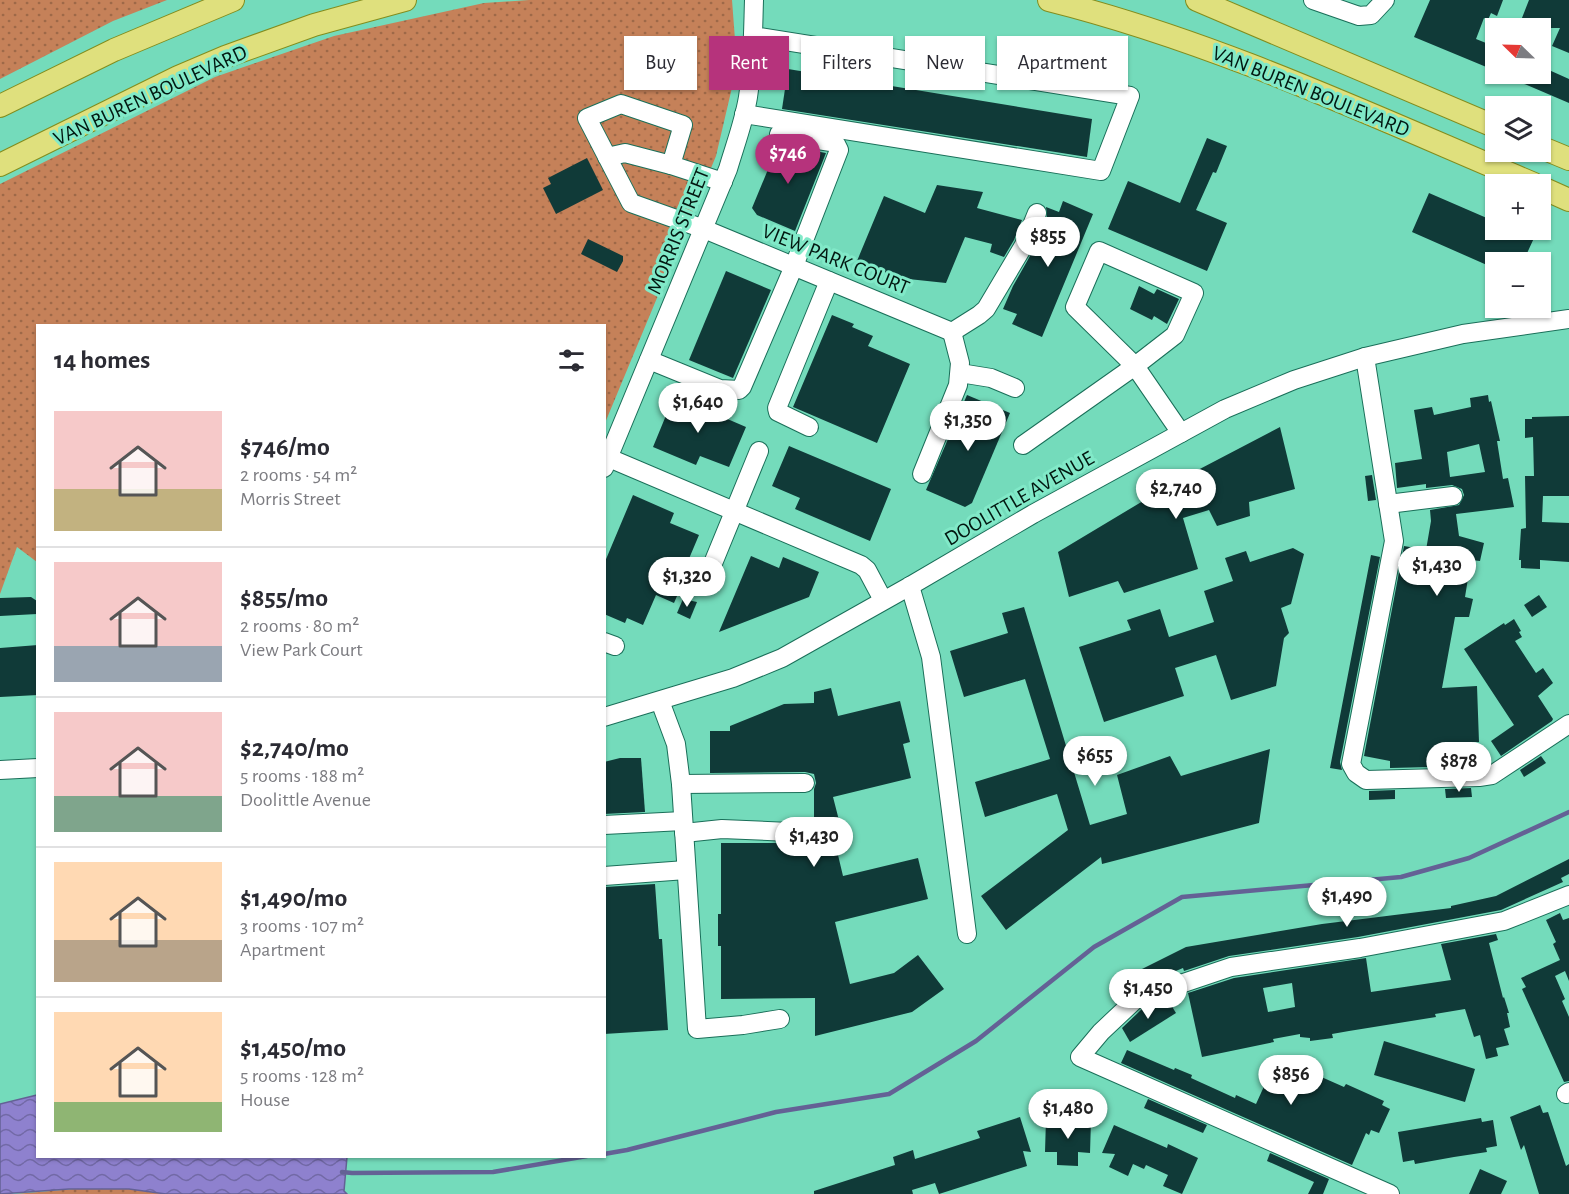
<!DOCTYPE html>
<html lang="en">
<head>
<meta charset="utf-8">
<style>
  body { margin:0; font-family:"Alegreya Sans",sans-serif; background:#f7f7f7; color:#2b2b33; height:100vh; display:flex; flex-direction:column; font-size:22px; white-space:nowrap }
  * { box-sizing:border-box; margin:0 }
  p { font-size:20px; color:#7c7c81 }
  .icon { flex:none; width:33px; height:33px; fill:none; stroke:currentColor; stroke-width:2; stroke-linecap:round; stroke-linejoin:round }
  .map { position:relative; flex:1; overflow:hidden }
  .sheet { position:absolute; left:36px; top:324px; width:570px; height:834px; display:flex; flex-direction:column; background:#fff; border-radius:0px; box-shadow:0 2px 4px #0004 }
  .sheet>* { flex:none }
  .hud { position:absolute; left:624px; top:36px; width:570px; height:54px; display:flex; gap:12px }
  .needle { width:39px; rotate:293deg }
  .controls { position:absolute; left:1485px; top:18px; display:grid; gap:12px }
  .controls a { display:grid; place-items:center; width:66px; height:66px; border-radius:0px; background:#fff; box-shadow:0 2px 4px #0004; font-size:30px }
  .price { position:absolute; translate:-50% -51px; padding:0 14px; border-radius:21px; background:#fff; color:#222; font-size:20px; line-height:39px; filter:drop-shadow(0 2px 3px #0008) }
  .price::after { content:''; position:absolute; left:50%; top:36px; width:18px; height:14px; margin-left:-9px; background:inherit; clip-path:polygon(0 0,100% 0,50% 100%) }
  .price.current { background:#b6337c; color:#fff }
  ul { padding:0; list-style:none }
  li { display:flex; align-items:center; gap:18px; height:150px; padding:0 18px }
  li+li { border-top:2px solid #e1e1e2 }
  li span { display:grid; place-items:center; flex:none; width:168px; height:120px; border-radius:0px; color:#555 }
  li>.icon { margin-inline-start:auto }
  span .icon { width:72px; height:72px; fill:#fffc; stroke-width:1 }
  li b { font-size:26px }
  h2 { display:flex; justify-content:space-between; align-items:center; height:72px; padding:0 18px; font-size:26px }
  .chip { padding:0 21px; border-radius:0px; background:#fff; box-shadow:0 2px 4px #0004; font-size:21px; line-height:54px }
  .chip.current { background:#b6337c; color:#fff }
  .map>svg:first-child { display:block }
  .grass { fill:url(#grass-dots) }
  .water { fill:url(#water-waves); stroke:#646195; stroke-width:1.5 }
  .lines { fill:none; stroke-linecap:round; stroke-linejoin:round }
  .stream { stroke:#646195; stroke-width:4.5 }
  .building { fill:#103a38; fill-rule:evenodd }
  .minor-casing { stroke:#1a6f59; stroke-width:20 }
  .major-casing { stroke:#838d1e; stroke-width:24 }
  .minor { stroke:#fff; stroke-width:18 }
  .major { stroke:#dfe07d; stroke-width:22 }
  .labels { text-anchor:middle; stroke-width:6; stroke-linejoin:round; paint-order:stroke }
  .street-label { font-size:21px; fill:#021710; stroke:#81e9c8 }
</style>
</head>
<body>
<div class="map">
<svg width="1569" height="1194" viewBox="0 0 1569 1194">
  <defs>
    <pattern id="grass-dots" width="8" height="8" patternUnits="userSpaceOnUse" patternTransform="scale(1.5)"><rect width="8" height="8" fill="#c58159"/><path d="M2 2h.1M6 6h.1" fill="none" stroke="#9e6948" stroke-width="1.8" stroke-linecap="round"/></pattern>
    <pattern id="water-waves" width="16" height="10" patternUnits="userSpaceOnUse" patternTransform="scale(1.5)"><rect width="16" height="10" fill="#8e81ce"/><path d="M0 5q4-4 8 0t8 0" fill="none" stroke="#7269a6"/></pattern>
  </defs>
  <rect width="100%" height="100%" fill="#74dbbb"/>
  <g class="grass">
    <path d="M0,0H167L113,21L0,79Z"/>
    <path d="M529,0H732L737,66L716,156L605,423L604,326H38L37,562L17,547L0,594V184L215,77L334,36L484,3Z"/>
    <path d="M74,1189H129L166,1194H15Z"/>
  </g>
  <path class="water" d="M37,1095L38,1156L347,1157L344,1191L347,1194H166L129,1189H69L0,1194V1104Z"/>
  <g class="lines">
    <g class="stream">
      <path d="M604,1154L627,1150L776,1112L889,1094L976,1041L1094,947L1182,897L1401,877L1469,858L1569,812"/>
      <path d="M342,1172L352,1173L493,1172L587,1156"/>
    </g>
  </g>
  <g class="building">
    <path d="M1430,0H1503L1497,16L1491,13L1488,20L1484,18L1476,39L1496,47V71L1414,37Z"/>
    <path d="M1529,0H1569V53L1552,46L1560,28H1518Z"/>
    <path d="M1540,66L1569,79V103L1501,74H1540Z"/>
    <path d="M788,69L1092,119L1087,157L782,109Z"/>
    <path d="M1207,138L1227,146L1216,173L1213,172L1196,210L1227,223L1207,271L1108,229L1128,181L1180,203Z"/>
    <path d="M775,144L826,153L795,231L757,215L752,208L769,167Z"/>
    <path d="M587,158L603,190L556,214L543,188L551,184L548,178Z"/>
    <path d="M937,185L983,192L977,208L1022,220L1014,240L1004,257L990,252L992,244L965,237L946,283L899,278L857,261L884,196L925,213Z"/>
    <path d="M1429,193L1496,222V230H1514L1534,238L1523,262H1496V269L1412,232Z"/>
    <path d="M1063,201L1093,214L1042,337L1012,324L1017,314L1003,309L1013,286L1034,249L1047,217L1046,207L1059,212Z"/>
    <path d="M588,239L623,256V261L617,272L581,254Z"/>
    <path d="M726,271L771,290L733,378L689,360Z"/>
    <path d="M1139,286L1154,294L1157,289L1179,299L1167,324L1154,316L1152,320L1130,309Z"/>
    <path d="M832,315L854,324L852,327L873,336L868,346L910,364L877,443L793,407Z"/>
    <path d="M967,395L1010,413L972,503L965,507L926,490Z"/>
    <path d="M1488,395L1489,402L1491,401L1500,441H1497L1503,479L1508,478L1514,507L1456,514L1459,536L1484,543L1480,561L1471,560L1465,597L1473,599L1469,617H1455L1442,688L1477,686L1479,742H1473L1474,766L1390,768V761L1364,756L1404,546L1426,550L1431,521L1430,510L1459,505L1464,495L1462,489L1452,485L1426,488V484L1397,488L1395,463L1422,459L1414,410L1432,407L1434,415L1471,407L1470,398ZM1479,444L1485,472L1450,477L1447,452Z"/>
    <path d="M674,396L746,427L729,467L700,456L696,465L653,447Z"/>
    <path d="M1569,416V496H1543L1542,522L1569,523V562L1540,560V569L1521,568V560H1519L1521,529L1526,528L1525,476H1534L1533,437L1525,438V419H1532V417Z"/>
    <path d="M1280,427L1295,489L1249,502L1250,516L1217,526L1209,510L1183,518L1198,569L1124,593L1118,581L1069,597L1058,552L1173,483Z"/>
    <path d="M789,446L891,489L870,541L795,509L800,498L772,486Z"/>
    <path d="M1372,475L1376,500L1368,501L1365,476Z"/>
    <path d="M633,495L674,513L670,523L699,535L680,580L683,582L674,603L656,595L643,625L627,618L625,623L604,614V564Z"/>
    <path d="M1293,548L1304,554L1291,604L1281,608L1289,633L1284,638L1276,686L1231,700L1216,655L1175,668L1184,696L1104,722L1079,647L1131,630L1127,620L1160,609L1169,637L1214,622L1204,591L1233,581L1225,558L1246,551L1250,562Z"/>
    <path d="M1371,555L1380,557L1340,762L1342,770L1330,768Z"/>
    <path d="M751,556L779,568L783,557L819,572L809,597L719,632Z"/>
    <path d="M1539,595L1547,607L1532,617L1524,605Z"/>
    <path d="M31,597L37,601V614L0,616V598Z"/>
    <path d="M683,599L697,602L690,619L677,613Z"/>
    <path d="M1024,607L1090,825L1127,814L1117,775L1170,756L1181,776L1270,749L1259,823L1102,864L1101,857L1006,930L981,896L1068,830L1057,794L985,817L975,782L1050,759L1025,679L964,697L950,651L1008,633L1002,613Z"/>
    <path d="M1514,619L1521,631L1519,632L1522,637L1515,641L1536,673L1543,668L1553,683L1538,696L1553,719L1552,721L1501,756L1491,741L1514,725L1464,649L1504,623L1505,625Z"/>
    <path d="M38,645V695L0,697V648Z"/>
    <path d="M831,688L838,716L900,701L910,742L903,744L911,778L833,797L842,832L833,834L843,876L918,858L928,899L835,922L850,984L894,973L918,955L944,989L912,1012L815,1036V998L721,999V946H718V914H721V843H814V789L816,783L814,774L805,772L710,773V731H730V726L784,704L814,703V692Z"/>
    <path d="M1541,756L1546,763L1524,777L1520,770Z"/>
    <path d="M620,758H641L645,812L604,814V762Z"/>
    <path d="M1471,788L1472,797L1446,798L1445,789Z"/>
    <path d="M1395,790V799L1369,800V791Z"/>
    <path d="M1569,859V874L1561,878L1563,882L1501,910L1358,937L1229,956L1184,971L1183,968L1142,985L1136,972L1186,947L1322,924L1451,908V906L1496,896Z"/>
    <path d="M655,884L659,939H662L668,1030L604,1034V887Z"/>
    <path d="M1560,913L1563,920L1569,918V981L1565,971L1555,976L1565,999L1562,1001L1569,1017V1081L1564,1082L1522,989L1526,987L1521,978L1560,960L1553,944L1556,942L1546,920Z"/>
    <path d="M1496,934L1498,940L1489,943L1503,998L1504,997L1509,1013H1507L1510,1027L1504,1029L1509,1045L1496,1048L1498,1056L1486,1059L1480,1035L1474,1037L1465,1009L1435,1014L1436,1017L1349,1031L1332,1034L1333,1038L1310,1041V1038L1300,1037V1034L1273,1039L1274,1042L1202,1057L1188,993L1234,978L1366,958L1371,992L1451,980L1441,944ZM1292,983L1295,1007L1268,1012L1263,988Z"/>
    <path d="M1168,1000L1176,1013L1130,1042L1122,1028L1142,1009Z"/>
    <path d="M1384,1041L1475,1069L1465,1102L1374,1075Z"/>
    <path d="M1127,1050L1174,1070L1175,1068L1192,1075L1191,1078L1235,1098L1236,1095L1256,1104L1275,1062L1290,1069L1292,1064L1344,1087L1346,1084L1384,1101L1382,1105L1390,1109L1379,1133L1371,1130L1369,1135L1366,1133L1352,1165L1121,1063Z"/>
    <path d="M1148,1099L1207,1125L1203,1133L1144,1108Z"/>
    <path d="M1540,1105L1543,1113L1548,1112L1566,1166L1569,1164V1194H1539L1524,1145L1521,1150L1510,1117Z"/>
    <path d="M1020,1117L1031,1152L1023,1151L1027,1166L939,1194L935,1183L912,1190L913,1194H814V1191L895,1165L893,1157L913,1150L915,1159L980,1138L977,1131Z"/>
    <path d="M1481,1118L1482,1122L1493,1120L1497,1146L1486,1148L1487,1152L1454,1157L1415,1164L1414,1160L1403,1162L1398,1132Z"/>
    <path d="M1046,1119L1091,1120L1090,1153L1078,1152V1166L1057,1165V1152H1045Z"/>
    <path d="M1114,1125L1167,1148L1168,1144L1198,1158L1182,1194L1163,1186L1168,1175L1146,1165L1144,1169L1133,1164L1128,1176L1109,1167L1115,1154L1102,1153Z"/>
    <path d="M1270,1153L1329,1179L1323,1194H1308L1314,1182L1267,1161Z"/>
    <path d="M1480,1169L1507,1181L1501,1194H1469Z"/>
  </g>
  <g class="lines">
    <defs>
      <g id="minor">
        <path d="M1313,0L1359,16L1371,15L1385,0"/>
        <path d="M744,114L1101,171L1130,96L753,36"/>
        <path d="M607,157L625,153L671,165"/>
        <path d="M723,182L671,165L683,125L621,104L587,118L631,203L704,229L952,332"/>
        <path d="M1099,251L1194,293L1175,335L1135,366L1075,307Z"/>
        <path d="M952,332L979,315L986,309L1024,245L1037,213"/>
        <path d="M1365,357L1394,541L1351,764L1356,773L1366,780L1479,777L1492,775L1569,724"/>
        <path d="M649,360L720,389L739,390L742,387L794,266L839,150L836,144L831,142L779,134"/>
        <path d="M960,373L991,378L1015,388"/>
        <path d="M809,427L778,412L777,408L829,281"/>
        <path d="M1023,445L1135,366L1181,433"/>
        <path d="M609,458L861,565L867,570L883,600"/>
        <path d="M604,468L728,169C735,145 744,122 748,97C753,65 753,32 754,0"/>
        <path d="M922,474L958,385L960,363L952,332"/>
        <path d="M1388,504L1453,496"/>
        <path d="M709,573L759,451"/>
        <path d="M910,586L931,657L967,934"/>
        <path d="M604,642L615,646"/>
        <path d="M660,701L676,744L681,784L697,1029L743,1025L780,1019"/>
        <path d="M604,717L733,678L782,658L910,586L1033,514L1225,409L1294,380L1365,357L1463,334L1569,319"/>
        <path d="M0,770L38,768"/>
        <path d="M681,784L805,783"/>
        <path d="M604,825L683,821"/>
        <path d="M684,833L722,829L790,832"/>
        <path d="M604,876L686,870"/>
        <path d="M1566,1094L1569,1092"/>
        <path d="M1390,1194L1080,1057L1101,1032L1136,999L1231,967L1360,948L1504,921L1569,895"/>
      </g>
      <g id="major">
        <path d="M1049,0C1217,42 1375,117 1534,184"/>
        <path d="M1197,0L1496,127"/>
        <path d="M0,106L114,50L233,0"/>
        <path d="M1540,147L1569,159"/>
        <path d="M0,165L178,77L225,57L314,25L405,0"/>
        <path d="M1540,187L1569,200"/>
      </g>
    </defs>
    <use href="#minor" class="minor-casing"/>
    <use href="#major" class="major-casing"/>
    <use href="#minor" class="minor"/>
    <use href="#major" class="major"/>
  </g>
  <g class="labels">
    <g class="street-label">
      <text transform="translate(1311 91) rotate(22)" y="7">VAN BUREN BOULEVARD</text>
      <text transform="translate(150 95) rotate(-25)" y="7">VAN BUREN BOULEVARD</text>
      <text transform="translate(678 231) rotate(-68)" y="7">MORRIS STREET</text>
      <text transform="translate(836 259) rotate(22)" y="7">VIEW PARK COURT</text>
      <text transform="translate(1019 498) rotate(-30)" y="7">DOOLITTLE AVENUE</text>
    </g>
  </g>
</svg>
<div class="controls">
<a><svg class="needle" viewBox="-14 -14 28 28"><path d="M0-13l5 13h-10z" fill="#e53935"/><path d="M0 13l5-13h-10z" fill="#7c7c81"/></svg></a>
<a><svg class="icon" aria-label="layers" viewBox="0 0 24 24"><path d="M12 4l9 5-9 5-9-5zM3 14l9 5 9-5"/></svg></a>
<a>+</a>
<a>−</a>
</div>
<b class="price current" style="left:788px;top:185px">$746</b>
<b class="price" style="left:1048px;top:268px">$855</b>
<b class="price" style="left:698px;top:434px">$1,640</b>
<b class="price" style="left:968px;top:452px">$1,350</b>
<b class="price" style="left:1176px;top:520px">$2,740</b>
<b class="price" style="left:1437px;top:597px">$1,430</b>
<b class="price" style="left:687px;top:608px">$1,320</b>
<b class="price" style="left:1095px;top:787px">$655</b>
<b class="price" style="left:1459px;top:793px">$878</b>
<b class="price" style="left:814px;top:868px">$1,430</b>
<b class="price" style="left:1347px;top:928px">$1,490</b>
<b class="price" style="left:1148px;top:1020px">$1,450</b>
<b class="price" style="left:1291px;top:1106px">$856</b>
<b class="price" style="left:1068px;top:1140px">$1,480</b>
<div class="hud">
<a class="chip">Buy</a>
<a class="chip current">Rent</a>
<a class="chip">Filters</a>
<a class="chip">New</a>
<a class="chip">Apartment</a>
</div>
<section class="sheet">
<h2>14 homes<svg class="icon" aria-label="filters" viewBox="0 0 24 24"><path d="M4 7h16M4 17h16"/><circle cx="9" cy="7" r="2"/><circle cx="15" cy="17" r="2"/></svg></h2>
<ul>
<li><span style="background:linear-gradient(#f6c9c9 65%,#c2b280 0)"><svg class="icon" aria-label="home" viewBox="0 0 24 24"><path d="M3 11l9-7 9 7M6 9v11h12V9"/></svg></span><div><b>$746/mo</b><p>2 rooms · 54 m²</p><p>Morris Street</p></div></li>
<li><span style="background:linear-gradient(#f6c9c9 70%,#9aa5b1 0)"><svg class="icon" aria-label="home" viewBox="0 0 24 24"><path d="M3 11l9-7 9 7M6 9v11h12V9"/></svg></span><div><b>$855/mo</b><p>2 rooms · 80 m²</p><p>View Park Court</p></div></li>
<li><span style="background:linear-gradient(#f6c9c9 70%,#7fa58c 0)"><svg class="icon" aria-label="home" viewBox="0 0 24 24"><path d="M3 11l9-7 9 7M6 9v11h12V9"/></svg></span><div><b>$2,740/mo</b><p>5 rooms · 188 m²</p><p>Doolittle Avenue</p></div></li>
<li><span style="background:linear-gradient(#ffd9b3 65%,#b9a48a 0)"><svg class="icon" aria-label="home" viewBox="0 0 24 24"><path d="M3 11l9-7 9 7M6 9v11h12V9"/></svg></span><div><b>$1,490/mo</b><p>3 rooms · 107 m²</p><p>Apartment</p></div></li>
<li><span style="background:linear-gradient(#ffd9b3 75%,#8fb573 0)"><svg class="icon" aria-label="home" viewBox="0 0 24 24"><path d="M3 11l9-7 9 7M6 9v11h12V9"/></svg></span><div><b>$1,450/mo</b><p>5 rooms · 128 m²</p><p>House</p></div></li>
</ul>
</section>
</div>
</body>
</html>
